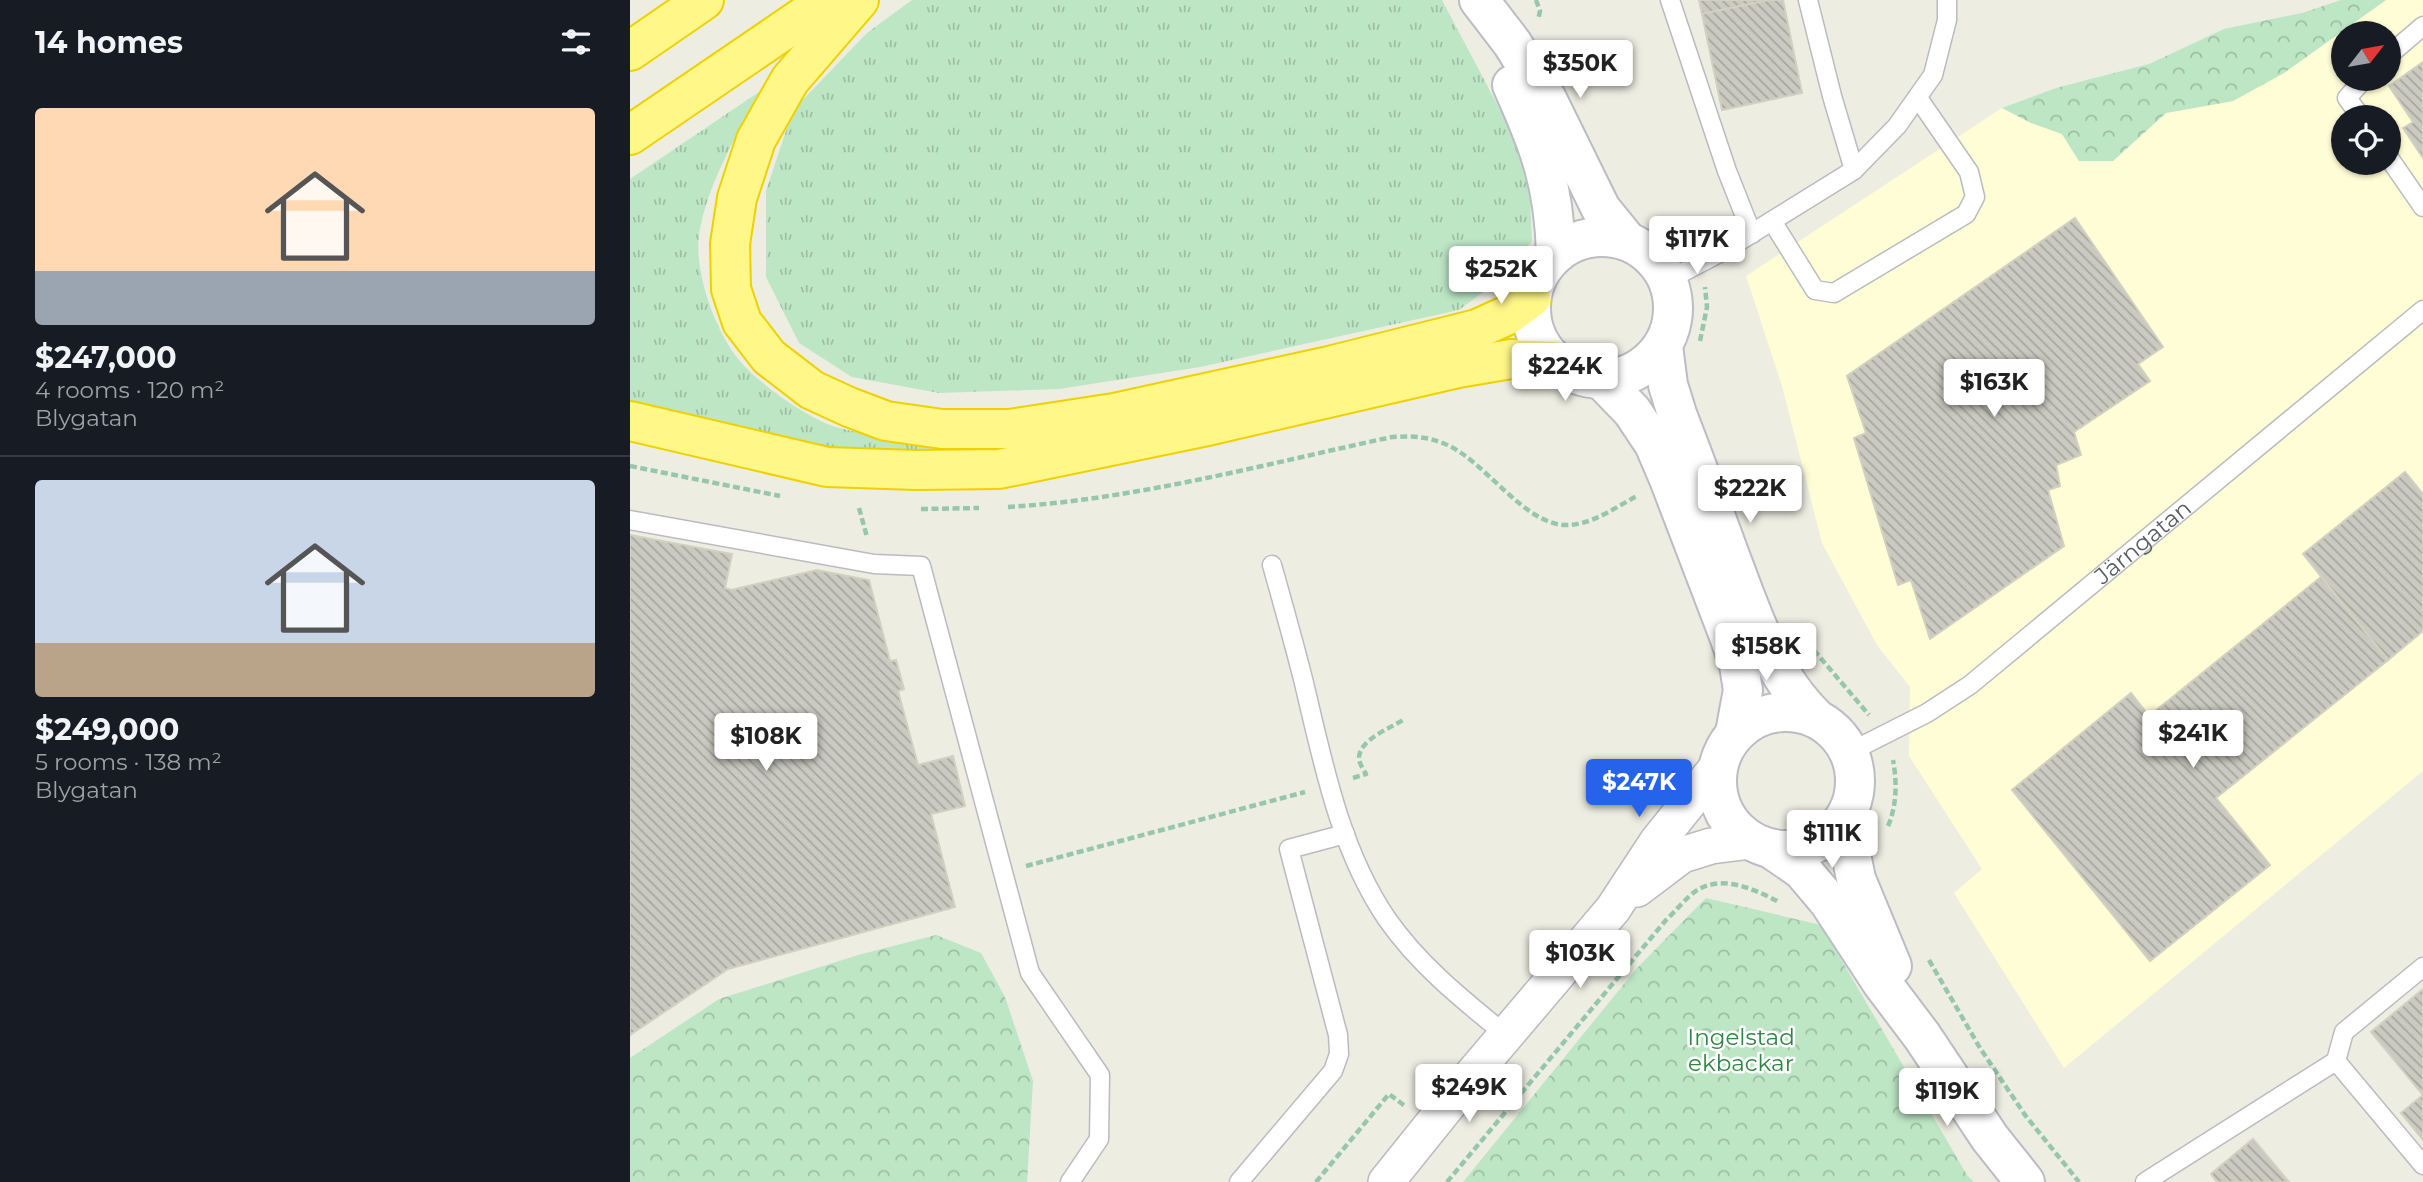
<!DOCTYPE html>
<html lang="en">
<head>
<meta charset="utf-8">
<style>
  body { margin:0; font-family:Montserrat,sans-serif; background:#242831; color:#f1f3f6; height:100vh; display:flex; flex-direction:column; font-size:26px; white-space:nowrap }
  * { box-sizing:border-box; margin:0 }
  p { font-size:23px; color:#9ea1a6 }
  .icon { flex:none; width:38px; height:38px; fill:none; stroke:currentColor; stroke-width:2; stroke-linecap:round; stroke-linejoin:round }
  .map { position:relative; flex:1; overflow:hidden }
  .side { display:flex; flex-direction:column; background:#171b24; width:630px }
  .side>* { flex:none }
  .needle { width:46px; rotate:59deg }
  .buttons { position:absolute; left:1701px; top:21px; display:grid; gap:14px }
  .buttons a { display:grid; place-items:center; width:70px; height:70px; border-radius:50%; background:#171b24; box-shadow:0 2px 5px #0004; font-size:35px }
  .price { position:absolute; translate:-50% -60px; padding:0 16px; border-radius:7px; background:#fff; color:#222; font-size:23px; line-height:46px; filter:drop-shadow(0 2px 4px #0008) }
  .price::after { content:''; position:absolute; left:50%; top:42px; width:21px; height:16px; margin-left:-10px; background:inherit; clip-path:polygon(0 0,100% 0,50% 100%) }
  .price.current { background:#2563eb; color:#fff }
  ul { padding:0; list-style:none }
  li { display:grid; align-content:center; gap:14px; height:371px; padding:0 35px }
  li+li { border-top:2px solid #363941 }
  li span { display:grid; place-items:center; height:217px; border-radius:7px; color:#555 }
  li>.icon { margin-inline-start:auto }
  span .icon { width:126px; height:126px; fill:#fffc; stroke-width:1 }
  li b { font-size:30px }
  h2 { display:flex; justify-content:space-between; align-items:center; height:84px; padding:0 35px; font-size:30px }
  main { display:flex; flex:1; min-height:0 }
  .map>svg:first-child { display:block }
  .commercial { fill:#fffdd6; fill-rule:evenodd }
  .grass { fill:url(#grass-tufts) }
  .forest { fill:url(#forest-crowns) }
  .building { fill:url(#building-back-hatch); stroke:#d2d0c0; stroke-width:2 }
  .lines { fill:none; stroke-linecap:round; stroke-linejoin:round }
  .lane-casing { stroke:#babbc1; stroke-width:21 }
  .street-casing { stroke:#babbc1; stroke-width:38 }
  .secondary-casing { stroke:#bbbcc4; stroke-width:42 }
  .highway-casing { stroke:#f0d100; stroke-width:42 }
  .path { stroke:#96c7ad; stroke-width:4.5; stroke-dasharray:7 3.5; stroke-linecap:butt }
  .lane { stroke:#fff; stroke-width:18 }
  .street { stroke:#fff; stroke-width:35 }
  .secondary { stroke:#fff; stroke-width:38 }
  .highway { stroke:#fff788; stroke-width:38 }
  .labels { text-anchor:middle; stroke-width:5; stroke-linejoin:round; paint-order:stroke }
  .street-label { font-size:23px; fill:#5a5d63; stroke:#fff }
  .park-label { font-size:23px; fill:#328345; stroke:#fff }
</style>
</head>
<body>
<main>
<section class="side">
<h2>14 homes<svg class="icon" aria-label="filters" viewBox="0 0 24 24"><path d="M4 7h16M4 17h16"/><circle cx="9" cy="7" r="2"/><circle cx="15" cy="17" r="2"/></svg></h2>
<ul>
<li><span style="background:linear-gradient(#ffd9b3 75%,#9aa5b1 0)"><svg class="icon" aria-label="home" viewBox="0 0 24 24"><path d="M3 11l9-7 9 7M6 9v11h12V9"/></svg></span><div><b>$247,000</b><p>4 rooms · 120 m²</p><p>Blygatan</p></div></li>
<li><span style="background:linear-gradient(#c9d6e8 75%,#b9a48a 0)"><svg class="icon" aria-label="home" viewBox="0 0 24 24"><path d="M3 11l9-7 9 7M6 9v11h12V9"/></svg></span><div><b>$249,000</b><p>5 rooms · 138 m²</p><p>Blygatan</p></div></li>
</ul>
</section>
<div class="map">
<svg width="1793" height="1182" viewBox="0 0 1793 1182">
  <defs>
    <pattern id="grass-tufts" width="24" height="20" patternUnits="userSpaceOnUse" patternTransform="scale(1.75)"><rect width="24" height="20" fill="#bde6c5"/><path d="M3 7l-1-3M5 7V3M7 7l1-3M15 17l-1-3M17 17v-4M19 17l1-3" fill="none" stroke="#9dbea4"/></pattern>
    <pattern id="forest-crowns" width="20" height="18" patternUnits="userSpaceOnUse" patternTransform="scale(1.75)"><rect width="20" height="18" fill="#bde6c5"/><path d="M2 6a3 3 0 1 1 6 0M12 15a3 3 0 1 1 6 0" fill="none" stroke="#9dbea4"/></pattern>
    <pattern id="building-back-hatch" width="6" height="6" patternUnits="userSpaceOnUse" patternTransform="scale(1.75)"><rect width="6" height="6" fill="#cacac1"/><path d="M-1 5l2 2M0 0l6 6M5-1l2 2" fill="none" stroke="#a7a7a0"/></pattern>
  </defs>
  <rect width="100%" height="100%" fill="#eeede2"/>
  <path class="commercial" d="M1756,0H1793V771L1434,1068L1324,893L1352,869L1279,756L1280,687L1247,645L1192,543L1152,386L1116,276L1372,108L1401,123L1432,134L1449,161H1483L1536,113L1603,101L1654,73ZM1713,33H1759V79H1713ZM1713,117H1759V163H1713Z"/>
  <g class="grass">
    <path d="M282,0H812L888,144L900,196L902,241L872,278L829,310L570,367L429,389L309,393L222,377L169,343L136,277V191L163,110L237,33Z"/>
    <path d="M129,92C106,138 77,184 69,235C64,272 85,331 109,360C129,384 179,420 209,428C239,436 279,438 310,442L307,455L199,450L0,403V179Z"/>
  </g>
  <g class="forest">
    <path d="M1711,0H1756L1654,73L1603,101L1536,113L1483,161H1449L1432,134L1401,123L1372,108L1426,88L1519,64L1594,29L1672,13Z"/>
    <path d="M1076,898L1191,925L1337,1175L1344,1182H833L1007,968Z"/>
    <path d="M306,935L351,953L375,997L403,1081L397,1182H0V1058L89,999L228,955Z"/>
  </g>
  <g class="building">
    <path d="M1069,0H1139L1072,14Z"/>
    <path d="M1139,0H1153L1172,93L1092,110L1072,14Z"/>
    <path d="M1793,62V158L1773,128L1783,122L1759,86Z"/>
    <path d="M1445,218L1533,347L1508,364L1520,381L1444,432L1451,455L1426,465L1430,486L1418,490L1434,546L1300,639L1281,580L1268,585L1224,438L1236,433L1217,376Z"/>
    <path d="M1775,472L1793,494V631L1758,660L1673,554Z"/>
    <path d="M0,535L102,554L95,588L101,590L187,570L239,580L260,661L266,660L274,689L268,691L288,765L323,756L335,806L301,814L325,907L98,969L0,1035Z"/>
    <path d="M1691,577L1758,660L1586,798L1640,865L1520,961L1382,790L1501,693L1519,716Z"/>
    <path d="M1793,989V1140L1771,1113L1793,1095L1741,1032Z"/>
    <path d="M1623,1139L1659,1182H1587L1581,1174Z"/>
  </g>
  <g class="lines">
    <defs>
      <g id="lane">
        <path d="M1040,0L1097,171L1122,234"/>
        <path d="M1178,0L1202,96L1224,170"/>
        <path d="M1759,55L1793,26"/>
        <path d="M1731,117L1717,98L1734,79"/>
        <path d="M1759,158L1793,207"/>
        <path d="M1142,221L1185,290L1204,293L1336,214L1345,197L1339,172L1288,98"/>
        <path d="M1038,280L1095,250L1224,170L1267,126L1303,75L1317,20V0"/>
        <path d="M0,520L244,564L291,566L400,973L470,1075L469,1139L440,1182"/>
        <path d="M642,565C653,604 664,643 674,683C693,763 710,850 757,919C789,965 833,1000 876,1035"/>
        <path id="s1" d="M1220,752L1297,713L1340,685L1793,310"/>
        <path d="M1706,1061L1793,1165"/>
        <path d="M609,1182L703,1071L709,1054L708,1035L659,849L715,834"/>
        <path d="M1515,1182L1706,1061L1714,1032L1793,967"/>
      </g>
      <g id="street">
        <path d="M1007,889L1052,855L1081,846L1121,841"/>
        <path d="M756,1182L842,1075L983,909L1027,842L1088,766"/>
      </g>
      <g id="secondary">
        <path d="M849,0L882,43L917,99L971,209L997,241"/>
        <path d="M882,85C910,147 924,184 926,254"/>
        <circle cx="972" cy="308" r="71"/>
        <path d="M1033,346L1038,385L1047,414C1065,461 1083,509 1100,556C1122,613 1140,673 1185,717"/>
        <path d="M972,380L1002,411L1024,444L1039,479L1099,636L1109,665L1113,690L1105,733"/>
        <circle cx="1156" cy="781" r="69"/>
        <path d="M1220,810L1221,854L1226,879L1262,966"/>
        <path d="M1143,850L1172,870L1199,902L1252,983L1292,1036L1360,1138L1395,1182"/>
      </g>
      <g id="highway">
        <path d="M229,0L160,80L126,140L107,198L100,244L101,289L112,322L139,357L182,390L219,407L256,421L312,429H379L484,413L699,366L847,329L878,315L901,298"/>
        <path d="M0,51L74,0"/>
        <path d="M0,135L198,0"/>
        <path d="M0,421L197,467L286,470L369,469L573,427L828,368L881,359L923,361"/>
      </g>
    </defs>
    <use href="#lane" class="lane-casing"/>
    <use href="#street" class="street-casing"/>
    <use href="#secondary" class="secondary-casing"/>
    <use href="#highway" class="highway-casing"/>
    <g class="path">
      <path d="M906,0L910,11L908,20"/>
      <path d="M1031,226L1050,240L1054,245"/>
      <path d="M1070,341L1077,307L1075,287"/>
      <path d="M0,466L150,496"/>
      <path d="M378,507C508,499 635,464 762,437C780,436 797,436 815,444C855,460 895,527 938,525C963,524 986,507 1007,496"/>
      <path d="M229,508L237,537"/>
      <path d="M291,509L349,508"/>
      <path d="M1177,642L1239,715"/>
      <path d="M723,778L736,774C733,769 729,763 729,758C729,740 760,728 773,720"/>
      <path d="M1258,826C1267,805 1267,782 1263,760"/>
      <path d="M396,866L675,792"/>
      <path d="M1299,960L1350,1048L1395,1115L1449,1182"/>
      <path d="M686,1182L759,1094L775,1106"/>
      <path d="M817,1182L1036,920C1046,911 1057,896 1069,889C1095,875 1126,890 1149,902"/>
    </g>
    <use href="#lane" class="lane"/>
    <use href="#street" class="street"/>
    <use href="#secondary" class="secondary"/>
    <use href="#highway" class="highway"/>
  </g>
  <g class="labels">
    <g class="street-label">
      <text dy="8" stroke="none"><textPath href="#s1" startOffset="362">Järngatan</textPath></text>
    </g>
    <g class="park-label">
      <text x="1111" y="1045">Ingelstad<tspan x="1111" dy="26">ekbackar</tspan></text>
    </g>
  </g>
</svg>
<div class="buttons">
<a><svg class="needle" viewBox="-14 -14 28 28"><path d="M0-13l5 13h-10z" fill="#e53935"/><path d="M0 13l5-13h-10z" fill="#9ea1a6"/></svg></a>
<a><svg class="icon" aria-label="locate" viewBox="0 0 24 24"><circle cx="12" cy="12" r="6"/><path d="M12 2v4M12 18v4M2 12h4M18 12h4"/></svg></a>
</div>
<b class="price" style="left:950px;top:100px">$350K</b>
<b class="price" style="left:1067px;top:276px">$117K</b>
<b class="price" style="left:871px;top:306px">$252K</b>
<b class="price" style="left:935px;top:403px">$224K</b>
<b class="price" style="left:1364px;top:419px">$163K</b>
<b class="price" style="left:1120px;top:525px">$222K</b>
<b class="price" style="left:1136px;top:683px">$158K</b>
<b class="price" style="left:1563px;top:770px">$241K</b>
<b class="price" style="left:136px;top:773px">$108K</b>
<b class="price current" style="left:1009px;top:819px">$247K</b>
<b class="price" style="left:1202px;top:870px">$111K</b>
<b class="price" style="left:950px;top:990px">$103K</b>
<b class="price" style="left:839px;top:1124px">$249K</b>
<b class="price" style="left:1317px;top:1128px">$119K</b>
</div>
</main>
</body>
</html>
